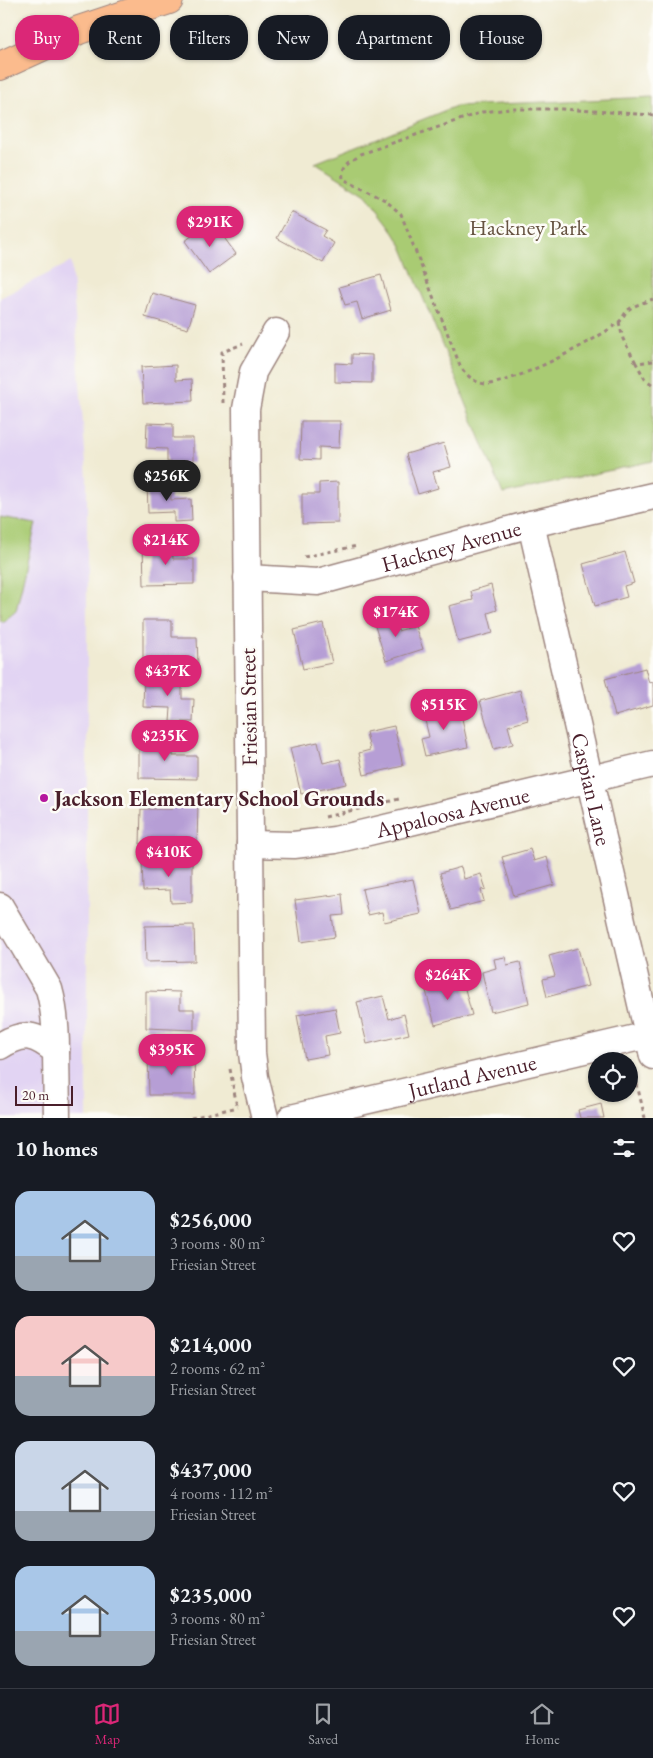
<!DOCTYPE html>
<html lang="en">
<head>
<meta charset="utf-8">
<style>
  body { margin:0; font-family:"EB Garamond",serif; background:#242831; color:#f1f3f6; height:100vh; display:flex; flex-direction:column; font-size:19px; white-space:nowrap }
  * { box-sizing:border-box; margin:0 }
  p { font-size:16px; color:#9ea1a6 }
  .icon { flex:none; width:28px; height:28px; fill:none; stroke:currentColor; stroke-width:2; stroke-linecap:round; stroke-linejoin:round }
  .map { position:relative; height:1118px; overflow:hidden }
  .drawer { display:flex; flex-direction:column; background:#171b24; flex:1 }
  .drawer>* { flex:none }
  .guide { position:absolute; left:15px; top:15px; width:624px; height:45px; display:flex; gap:10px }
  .fabs { position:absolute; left:588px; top:1052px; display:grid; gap:10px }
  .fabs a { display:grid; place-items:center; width:50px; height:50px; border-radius:50%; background:#171b24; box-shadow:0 1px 4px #0004; font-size:25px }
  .scale { position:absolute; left:15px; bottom:12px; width:58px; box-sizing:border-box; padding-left:5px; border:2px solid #4a1f2b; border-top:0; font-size:14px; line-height:18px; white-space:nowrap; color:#4a1f2b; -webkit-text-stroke:4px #fdfcf7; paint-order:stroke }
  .price { position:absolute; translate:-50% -42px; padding:0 11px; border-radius:18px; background:#db2777; color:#fff; font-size:16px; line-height:32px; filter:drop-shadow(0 1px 2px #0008) }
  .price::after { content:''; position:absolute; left:50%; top:30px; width:15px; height:11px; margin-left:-8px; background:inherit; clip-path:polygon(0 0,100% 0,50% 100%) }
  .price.selected { background:#222; color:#fff }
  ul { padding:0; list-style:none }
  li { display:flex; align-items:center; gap:15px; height:125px; padding:0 15px }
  li span { display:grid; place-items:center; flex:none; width:140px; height:100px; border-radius:15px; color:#555 }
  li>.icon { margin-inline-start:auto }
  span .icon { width:60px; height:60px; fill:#fffc; stroke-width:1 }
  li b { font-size:21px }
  h2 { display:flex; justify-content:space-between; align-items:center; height:60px; padding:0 15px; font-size:21px }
  .chip { padding:0 18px; border-radius:20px; background:#171b24; box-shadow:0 1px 4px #0004; font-size:18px; line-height:45px }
  .chip.selected { background:#db2777; color:#fff }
  .dock { display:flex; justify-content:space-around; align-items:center; height:70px; border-top:1px solid #363941; background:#171b24; font-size:14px; color:#9ea1a6 }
  .dock a { display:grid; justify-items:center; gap:2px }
  .dock .selected { color:#db2777 }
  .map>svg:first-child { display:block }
  .built { fill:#e2d4f3 }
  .green { fill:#a9cb73; stroke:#7a754f }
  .building { fill:#b69ed5 }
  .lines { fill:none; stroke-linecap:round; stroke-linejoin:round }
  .minor-casing { stroke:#9d857f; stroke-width:29 }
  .highway-casing { stroke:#9d857f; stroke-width:30 }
  .path { stroke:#9d857f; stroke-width:3; stroke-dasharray:4 4; stroke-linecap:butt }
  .minor { stroke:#fff; stroke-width:26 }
  .highway { stroke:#fbbb8d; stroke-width:28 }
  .poi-dot { fill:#b5179e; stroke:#fdfcf7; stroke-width:2 }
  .labels { text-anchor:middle; stroke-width:5; stroke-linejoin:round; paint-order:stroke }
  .park-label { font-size:22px; fill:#665341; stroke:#fdfcf7 }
  .street-label { font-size:22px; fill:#4a1f2b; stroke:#fdfcf7 }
  .poi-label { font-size:22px; font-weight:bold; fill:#4a1f2b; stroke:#fdfcf7; text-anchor:start }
</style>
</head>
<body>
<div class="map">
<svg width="653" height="1118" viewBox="0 0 653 1118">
  <rect width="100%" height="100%" fill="#fdfcf7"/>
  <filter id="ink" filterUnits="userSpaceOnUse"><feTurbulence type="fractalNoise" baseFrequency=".02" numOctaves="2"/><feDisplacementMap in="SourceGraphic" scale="10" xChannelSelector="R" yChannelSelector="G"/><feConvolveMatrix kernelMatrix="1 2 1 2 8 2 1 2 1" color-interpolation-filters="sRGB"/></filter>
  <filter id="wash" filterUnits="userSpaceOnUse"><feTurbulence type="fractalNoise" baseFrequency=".0096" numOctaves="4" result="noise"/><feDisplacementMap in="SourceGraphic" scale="20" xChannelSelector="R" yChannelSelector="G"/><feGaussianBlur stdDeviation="1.12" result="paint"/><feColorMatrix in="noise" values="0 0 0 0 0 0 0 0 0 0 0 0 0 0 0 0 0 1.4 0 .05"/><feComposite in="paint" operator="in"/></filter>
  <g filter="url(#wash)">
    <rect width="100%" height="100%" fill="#f0ebd3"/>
    <path class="built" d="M71,262L87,478V1118H0V298Z"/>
    <g class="green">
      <path d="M653,97V461L503,494L402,246L389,225L366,195L315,163L456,106Z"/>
      <path d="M0,517L36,523L16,611L3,622L0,621Z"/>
    </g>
    <g id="blocks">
      <g class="building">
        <path d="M291,212L326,230L322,236L334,243L323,263L277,238Z"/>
        <path d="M212,221L236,254L209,274L185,241Z"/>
        <path d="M381,275L391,310L362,319L357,302L345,305L339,287Z"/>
        <path d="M152,293L195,305L188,329L145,317Z"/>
        <path d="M352,354L372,355V383L335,382V363L352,364Z"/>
        <path d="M176,365V380L192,379L193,401L143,403L141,367Z"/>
        <path d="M301,421H340L339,448L319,447V460L300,459Z"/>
        <path d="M147,423L173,424V438H193V463L167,462V449L146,448Z"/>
        <path d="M444,443L451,467L433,472L438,488L418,494L406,454Z"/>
        <path d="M147,481H170L171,500L191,499L192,521L174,522V512L148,513Z"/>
        <path d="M338,482V523L302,524V494H319V483Z"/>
        <path d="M172,543L173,559H194V584L144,585L143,544Z"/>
        <path d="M625,552L634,583L624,586L627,597L595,606L583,564Z"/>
        <path d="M491,585L497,610L488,613L493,633L458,642L449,606L473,600L471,591Z"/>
        <path d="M393,614L398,631L415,626L423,649L386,661L373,620Z"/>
        <path d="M143,620H172V637H197L198,664L143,665Z"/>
        <path d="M323,623L332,663L303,669L294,630Z"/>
        <path d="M645,668L649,683L653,682V705L615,716L605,679Z"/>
        <path d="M144,675L182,676V699H194L193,722H170L171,708L143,707Z"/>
        <path d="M520,690L528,720L508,726L513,744L494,749L480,701Z"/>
        <path d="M459,704L468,747L425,756L421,739L429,737L423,712Z"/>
        <path d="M394,726L403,766L364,775L359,753L370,750L366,732Z"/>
        <path d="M139,740H173V756H197V779L139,778Z"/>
        <path d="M318,742L323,763L340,759L346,784L301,794L290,748Z"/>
        <path d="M172,802H198L197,845L140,844L141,809H172Z"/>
        <path d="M530,849L534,861L547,857L554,885L514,896L502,857Z"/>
        <path d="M192,858V902L171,903L170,890L143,891L142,859Z"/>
        <path d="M461,867L464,879L481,874L486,889L481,890L484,901L451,910L440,873Z"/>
        <path d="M413,879L421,914L384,922L382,912L368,915L362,889Z"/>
        <path d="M342,894L344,915L332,916L335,937L301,942L295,900Z"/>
        <path d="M194,925L195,961L146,962L145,926Z"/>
        <path d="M578,948L588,986L547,997L543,979L555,976L549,956Z"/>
        <path d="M505,957L507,965L520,962L529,1003L491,1012L482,972L496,968L494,959Z"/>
        <path d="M462,978L472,1015L435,1025L425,987Z"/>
        <path d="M146,991L180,992V1009H194V1030L146,1028Z"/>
        <path d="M383,996L389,1019L404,1014L409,1034L367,1044L357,1002Z"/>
        <path d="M335,1008L340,1033L325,1036L328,1055L305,1059L297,1015Z"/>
        <path d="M148,1056H194L195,1095H149Z"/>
        <path d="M601,1104L604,1118H580L578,1110Z"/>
      </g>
    </g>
  </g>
  <g filter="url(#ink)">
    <use href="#blocks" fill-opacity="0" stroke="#9d857f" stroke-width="1"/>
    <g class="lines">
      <defs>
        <g id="minor">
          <path id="s1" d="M531,524L653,1056"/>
          <path id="s2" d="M247,578L318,582L531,524L653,496"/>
          <path id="s3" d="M250,844L294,845L335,840L653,764"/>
          <path d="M0,906L49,989C55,1010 56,1029 56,1051"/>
          <path d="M0,1046C25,1031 34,1034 56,1051L57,1118"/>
          <path d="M265,1118L255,1077L252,1053L246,409L253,372L276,332"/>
          <path id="s4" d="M291,1118L653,1034"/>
        </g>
        <path id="highway" d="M0,66L79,30L169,0"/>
      </defs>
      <use href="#minor" class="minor-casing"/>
      <use href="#highway" class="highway-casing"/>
      <g class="path">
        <path d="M653,115L563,109H511L482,112L361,154C350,161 341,164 343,179L385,200L401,214L461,368C468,376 474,383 486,384C511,385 599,339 619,322C623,319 624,313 628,310C634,305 646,302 653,299"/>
        <path d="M619,322L623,339L636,363"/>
        <path d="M653,361L636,363L645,379L653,385"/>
        <path d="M223,403L222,352L243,344"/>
        <path d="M304,557L357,546"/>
        <path d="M325,817L399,799"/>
        <path d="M633,1068L645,1118"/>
        <path d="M230,1069L237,1107"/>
        <path d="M191,1118L238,1107"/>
      </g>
      <use href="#minor" class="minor"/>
      <use href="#highway" class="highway"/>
    </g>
  </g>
  <circle class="poi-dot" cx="44" cy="798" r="5"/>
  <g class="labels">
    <g class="park-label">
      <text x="528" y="235">Hackney Park</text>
    </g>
    <g class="street-label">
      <text dy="8" stroke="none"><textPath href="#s2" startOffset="209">Hackney Avenue</textPath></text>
      <text transform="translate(248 707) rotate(-91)" y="8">Friesian Street</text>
      <text dy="8" stroke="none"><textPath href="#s1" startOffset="272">Caspian Lane</textPath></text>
      <text dy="8" stroke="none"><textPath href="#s3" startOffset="206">Appaloosa Avenue</textPath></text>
      <text dy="8" stroke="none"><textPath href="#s4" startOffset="186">Jutland Avenue</textPath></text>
    </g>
    <g class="poi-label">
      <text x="54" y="806">Jackson Elementary School Grounds</text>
    </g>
  </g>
</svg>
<div class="fabs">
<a><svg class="icon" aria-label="locate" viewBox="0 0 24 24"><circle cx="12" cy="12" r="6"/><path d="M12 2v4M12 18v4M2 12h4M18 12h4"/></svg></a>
</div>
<div class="scale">20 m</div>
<b class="price" style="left:210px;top:248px">$291K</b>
<b class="price selected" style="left:167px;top:502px">$256K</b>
<b class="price" style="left:166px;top:566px">$214K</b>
<b class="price" style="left:396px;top:638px">$174K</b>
<b class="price" style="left:168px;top:697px">$437K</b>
<b class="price" style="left:444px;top:731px">$515K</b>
<b class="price" style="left:165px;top:762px">$235K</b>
<b class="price" style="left:169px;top:878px">$410K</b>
<b class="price" style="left:448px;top:1001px">$264K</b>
<b class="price" style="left:172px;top:1076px">$395K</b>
<div class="guide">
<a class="chip selected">Buy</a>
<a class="chip">Rent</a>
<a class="chip">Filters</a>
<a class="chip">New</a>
<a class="chip">Apartment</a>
<a class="chip">House</a>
</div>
</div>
<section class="drawer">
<h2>10 homes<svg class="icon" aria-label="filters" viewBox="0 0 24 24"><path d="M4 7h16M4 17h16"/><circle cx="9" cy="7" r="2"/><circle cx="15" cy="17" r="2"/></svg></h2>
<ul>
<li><span style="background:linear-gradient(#a9c7e8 65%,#9aa5b1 0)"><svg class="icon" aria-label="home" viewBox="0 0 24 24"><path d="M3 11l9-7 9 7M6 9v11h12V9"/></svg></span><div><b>$256,000</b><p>3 rooms · 80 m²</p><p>Friesian Street</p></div><svg class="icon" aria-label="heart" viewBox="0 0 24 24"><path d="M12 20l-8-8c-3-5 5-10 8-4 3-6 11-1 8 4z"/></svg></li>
<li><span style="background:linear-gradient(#f6c9c9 60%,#9aa5b1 0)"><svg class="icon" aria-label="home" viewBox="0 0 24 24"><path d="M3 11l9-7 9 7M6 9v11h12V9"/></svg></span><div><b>$214,000</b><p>2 rooms · 62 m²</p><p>Friesian Street</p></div><svg class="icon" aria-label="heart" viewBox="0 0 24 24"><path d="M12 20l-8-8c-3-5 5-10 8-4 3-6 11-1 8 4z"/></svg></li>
<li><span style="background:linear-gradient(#c9d6e8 70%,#9aa5b1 0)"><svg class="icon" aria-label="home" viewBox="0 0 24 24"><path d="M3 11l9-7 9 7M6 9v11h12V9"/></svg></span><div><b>$437,000</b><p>4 rooms · 112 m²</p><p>Friesian Street</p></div><svg class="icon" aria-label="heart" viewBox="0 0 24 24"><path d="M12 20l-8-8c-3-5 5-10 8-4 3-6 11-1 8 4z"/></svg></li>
<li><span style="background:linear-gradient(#a9c7e8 65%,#9aa5b1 0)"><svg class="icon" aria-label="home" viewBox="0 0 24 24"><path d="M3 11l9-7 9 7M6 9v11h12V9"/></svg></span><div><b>$235,000</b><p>3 rooms · 80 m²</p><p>Friesian Street</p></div><svg class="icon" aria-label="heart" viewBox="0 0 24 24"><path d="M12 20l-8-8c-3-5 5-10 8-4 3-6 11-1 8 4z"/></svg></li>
</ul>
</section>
<nav class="dock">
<a class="selected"><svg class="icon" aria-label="map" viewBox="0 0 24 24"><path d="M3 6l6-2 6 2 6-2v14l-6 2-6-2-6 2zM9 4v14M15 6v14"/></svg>Map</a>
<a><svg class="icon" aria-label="saved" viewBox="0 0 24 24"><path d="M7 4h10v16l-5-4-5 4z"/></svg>Saved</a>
<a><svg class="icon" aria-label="home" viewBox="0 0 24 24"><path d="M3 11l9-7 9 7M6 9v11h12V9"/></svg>Home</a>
</nav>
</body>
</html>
